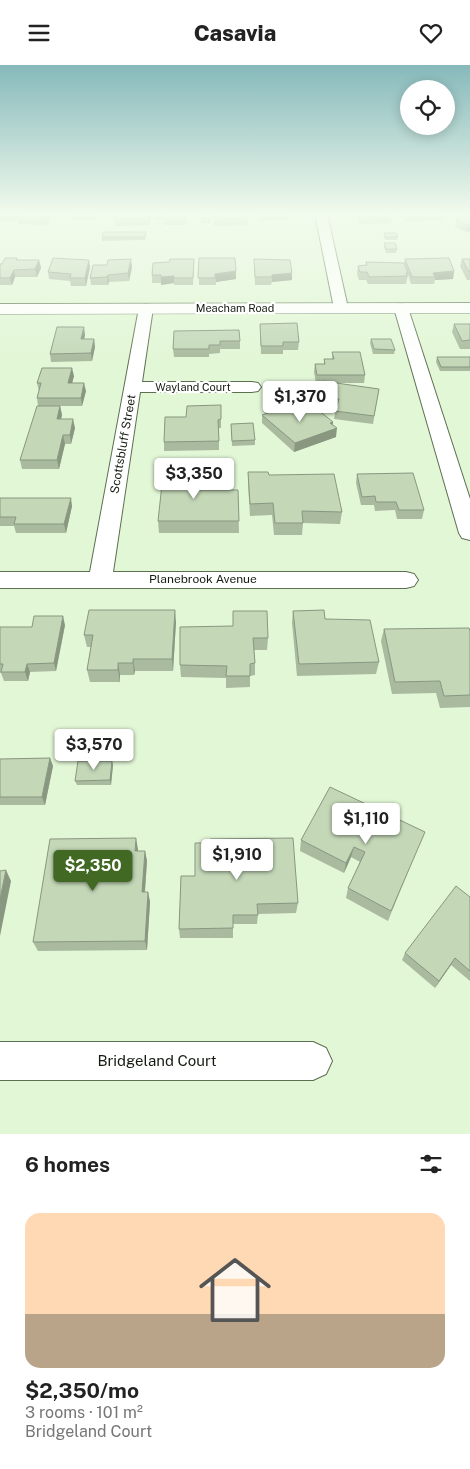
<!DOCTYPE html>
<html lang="en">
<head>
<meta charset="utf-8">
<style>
  body { margin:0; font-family:"Public Sans",sans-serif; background:#f6f6f6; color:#222; height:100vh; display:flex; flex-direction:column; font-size:19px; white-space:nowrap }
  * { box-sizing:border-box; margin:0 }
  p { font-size:16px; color:#767676 }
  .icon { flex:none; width:28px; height:28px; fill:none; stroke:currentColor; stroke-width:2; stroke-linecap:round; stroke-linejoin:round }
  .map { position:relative; height:1069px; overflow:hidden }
  .side { display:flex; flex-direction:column; background:#fff; flex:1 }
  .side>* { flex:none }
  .controls { position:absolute; left:400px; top:15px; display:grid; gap:10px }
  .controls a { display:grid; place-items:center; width:55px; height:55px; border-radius:50%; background:#fff; box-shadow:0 2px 12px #0003; font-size:25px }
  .price { position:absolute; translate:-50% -42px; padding:0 11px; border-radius:5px; background:#fff; color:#222; font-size:16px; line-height:32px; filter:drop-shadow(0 1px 2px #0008) }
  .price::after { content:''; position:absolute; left:50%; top:30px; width:15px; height:11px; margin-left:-8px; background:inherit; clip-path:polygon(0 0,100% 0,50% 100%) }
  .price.current { background:#426924; color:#fff }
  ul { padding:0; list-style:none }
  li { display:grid; align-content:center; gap:10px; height:265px; padding:0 25px }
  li+li { border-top:1px solid #e0e0e0 }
  li span { display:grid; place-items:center; height:155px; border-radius:15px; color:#555 }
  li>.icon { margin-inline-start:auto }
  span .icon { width:90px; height:90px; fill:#fffc; stroke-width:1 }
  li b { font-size:21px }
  h2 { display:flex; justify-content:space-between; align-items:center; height:60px; padding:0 25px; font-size:21px }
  header { display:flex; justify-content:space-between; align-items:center; height:65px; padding:0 25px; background:#fff; font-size:22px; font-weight:800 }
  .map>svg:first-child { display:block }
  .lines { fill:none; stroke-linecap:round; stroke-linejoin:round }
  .street-casing { stroke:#5d6f52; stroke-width:2 }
  .secondary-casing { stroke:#5d6f52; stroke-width:1 }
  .street { fill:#fff; fill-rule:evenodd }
  .secondary { fill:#fff; fill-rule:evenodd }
  .wall { fill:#a9ba9e }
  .shaded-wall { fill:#899781 }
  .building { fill:#c4d8b8; stroke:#899781 }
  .labels { text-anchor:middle; stroke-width:4.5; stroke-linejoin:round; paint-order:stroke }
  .far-street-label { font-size:11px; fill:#141b10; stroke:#fff }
  .street-label { font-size:12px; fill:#141b10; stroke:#fff }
  .near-street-label { font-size:15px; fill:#141b10; stroke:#fff }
</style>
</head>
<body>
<header><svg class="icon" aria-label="menu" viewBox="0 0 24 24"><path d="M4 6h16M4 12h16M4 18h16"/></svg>Casavia<svg class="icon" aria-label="heart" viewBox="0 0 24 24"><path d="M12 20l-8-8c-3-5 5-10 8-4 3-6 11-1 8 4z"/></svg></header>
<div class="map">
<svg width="470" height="1069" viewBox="0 0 470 1069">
  <rect width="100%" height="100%" fill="#e2f7d6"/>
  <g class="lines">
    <defs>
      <g id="street">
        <path d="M315,149H327L348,243L346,246H336L334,243Z"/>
        <path d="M146,239L151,240L153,243L142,317H252L258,318L261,322L258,326L252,327H140L113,507H406L414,509L418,515L414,521L406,523H0V507H90L139,243L141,240Z"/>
        <path d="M401,239L406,240L408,243L470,434V475L462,473L459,468L394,243L396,240Z"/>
        <path d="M0,977H313L326,983L332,996L326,1009L313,1015H0Z"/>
      </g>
      <path id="secondary" d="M470,238V248L0,249V239Z"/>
    </defs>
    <use href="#street" class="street-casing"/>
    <use href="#secondary" class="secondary-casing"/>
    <use href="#street" class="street"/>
    <use href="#secondary" class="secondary"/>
  </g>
  <g class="wall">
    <path d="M0,149H52L47,160L18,159L17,156H0Z"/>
    <path d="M73,149H97L95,155H72V151Z"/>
    <path d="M151,149L149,160L115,161L114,154Z"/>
    <path d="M154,149H187L186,160H164V155H155Z"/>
    <path d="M214,149H248L247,160L214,161Z"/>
    <path d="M253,149H288V154L259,156L258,152H253Z"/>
    <path d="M357,149H391L392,151L391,158L360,159Z"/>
    <path d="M399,149H444L443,155L406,156L404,152H400Z"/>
    <path d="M463,149H470V166L466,167L455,162L457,152L462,151Z"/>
    <path d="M202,150H211V158H201Z"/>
    <path d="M384,168L398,172L397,175H385L384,172Z"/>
    <path d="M146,170L145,175L102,176V172Z"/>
    <path d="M384,178L397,184L396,188H386L384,182Z"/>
    <path d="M199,193L236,214L216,217V220H199Z"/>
    <path d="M194,194L193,220H174V218L161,220V218H152V210L169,197Z"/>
    <path d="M254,194L292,215L272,217L271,220H255Z"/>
    <path d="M405,194L454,206L453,214L435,215L434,219H411L408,210L406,219H368L366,215H359L357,209L358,201H366V197L404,199Z"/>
    <path d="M462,194H470V215H467L460,201Z"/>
    <path d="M18,195H39L41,203L37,212H15L12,220H0V199Z"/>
    <path d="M90,202L86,221H71L70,216L49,214L48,207Z"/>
    <path d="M132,202L129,216L109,217L108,220H91L90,213Z"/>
    <path d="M260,259L299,277L298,285H283V289H261Z"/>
    <path d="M454,259H470V284H460L452,267Z"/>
    <path d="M174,266L240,276V284H220V288L209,289V292H174L173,284Z"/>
    <path d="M85,270L84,274H94L95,282L92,296L51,297L50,289Z"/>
    <path d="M371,274L395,285L394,289H373L370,278Z"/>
    <path d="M332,287L365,310L364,318H336L379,324L373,359L334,354L336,342L326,341L327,338L317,337L318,328L321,318H316L314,307L315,299H324V294H332Z"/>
    <path d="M437,292H470V306H440L436,297Z"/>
    <path d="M74,311L72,318L86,326L82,341H60L62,350L61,354L75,363L71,379H65L59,404H22L20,395L38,341L37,333L39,326L37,318Z"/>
    <path d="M221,340V363H219V385L164,386V377L186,352Z"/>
    <path d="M292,347L333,357V360L336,372L294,387L262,358V350Z"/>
    <path d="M231,359L255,375V380L232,381Z"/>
    <path d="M248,407L269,410L342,447L340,459L303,458L302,470H274L272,450L250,451L248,419Z"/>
    <path d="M357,409L424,445L422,454H397L395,445L375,446L374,440H361L356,418Z"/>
    <path d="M190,413L189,425H238L239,468H159L158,456Z"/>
    <path d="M0,433L72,441L66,468H16L14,461H0Z"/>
    <path d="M293,546L325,554L379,597L376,609L297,611L292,558Z"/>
    <path d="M176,557L173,606H135L134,610H120V617H90L87,605L91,582H87L84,570Z"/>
    <path d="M65,560L56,606L30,607L28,616H4L1,608H0V562H32Z"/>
    <path d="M180,562L268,573L267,585H254L255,598V610L250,611V622L226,623V613L181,612L180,600Z"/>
    <path d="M384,564L470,566V642L440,643L436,628L392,629L381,576Z"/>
    <path d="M50,693L53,701L45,740H0V694Z"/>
    <path d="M113,700L111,720H77L75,716Z"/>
    <path d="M301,775L420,777L388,856L346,833L348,823L360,797L351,792L344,808L300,786Z"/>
    <path d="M138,784V786H145L147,796L145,827H148L150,837L147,885L38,886L33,877Z"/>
    <path d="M181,811L298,838L296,848L258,849L257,859H233V873H180L179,864Z"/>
    <path d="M470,832V916L451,900L435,923L402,895L405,888Z"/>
  </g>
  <g class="shaded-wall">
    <path d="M48,149H52L47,160L46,153Z"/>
    <path d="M149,149H151L149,160Z"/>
    <path d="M470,159V166L466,167L467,160Z"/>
    <path d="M131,194L132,202L129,216L128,208Z"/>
    <path d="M39,195L41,203L37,212L35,204Z"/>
    <path d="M89,195L90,202L86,221L85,213Z"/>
    <path d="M14,205L15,212L12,220L10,213Z"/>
    <path d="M236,206V214L216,217L215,209Z"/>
    <path d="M454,206L453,214L435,215V212L433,208Z"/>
    <path d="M292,208V215L272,217V210Z"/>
    <path d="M108,210L109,217L108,220L107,212Z"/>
    <path d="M174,211V218L161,220V212Z"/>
    <path d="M84,262L85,270L82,283L81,274Z"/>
    <path d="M94,274L95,282L92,296L91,288Z"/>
    <path d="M72,303L74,311L70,326L68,318Z"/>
    <path d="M84,318L86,326L82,341L81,333Z"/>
    <path d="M60,341L62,350L59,362L57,354Z"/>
    <path d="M73,354L75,363L71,379L70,370Z"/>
    <path d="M333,357L332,365L337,363L336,372L294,387L295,378Z"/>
    <path d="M63,370L65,379L59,404L57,395Z"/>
    <path d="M190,401V413L188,438V425Z"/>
    <path d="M71,433L72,441L66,468L64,459Z"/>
    <path d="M175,545L176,557L173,606L172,594Z"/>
    <path d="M63,551L65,560L56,606L54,598Z"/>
    <path d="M133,594L135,606L134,610L133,598Z"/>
    <path d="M118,598L120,610V617L118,605Z"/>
    <path d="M27,599L30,607L28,616L25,607Z"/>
    <path d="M50,693L53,701L45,740L42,732Z"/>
    <path d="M112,696L113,700L111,720L110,715Z"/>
    <path d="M136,773L138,784L137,796L135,786Z"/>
    <path d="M354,782L351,792L344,808L346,798Z"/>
    <path d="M145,786L147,796L144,837L142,827Z"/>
    <path d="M6,805L11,816L0,871V834Z"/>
    <path d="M148,827L150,837L147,885L145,876Z"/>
    <path d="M455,893L451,900L435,923L439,916Z"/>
  </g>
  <g class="building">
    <path d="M19,149H48L46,153L17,152Z"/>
    <path d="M73,149H95L94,151H72Z"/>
    <path d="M116,149H149V153L114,154Z"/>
    <path d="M165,149H186L185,153H164Z"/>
    <path d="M214,149H247V153L214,154Z"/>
    <path d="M360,149H391L392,151L361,152Z"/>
    <path d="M202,150H211L210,154H201Z"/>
    <path d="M470,150V159L467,160L456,155H460L457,152Z"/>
    <path d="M103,167H146L145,172H102Z"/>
    <path d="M384,168H396L398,172H385Z"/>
    <path d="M384,178H395L397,184H386Z"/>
    <path d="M5,193H17L16,195H39L35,204L14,205L10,213H0V199H2Z"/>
    <path d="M53,193L89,195L85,213H70L71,209L48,207Z"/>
    <path d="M199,193H235L236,206L215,209V213H198Z"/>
    <path d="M449,193L454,206L433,208L435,212H412L405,194Z"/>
    <path d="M131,194L128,208L108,210L107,212L90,213L93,200H107L108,195Z"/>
    <path d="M170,194H194L193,213H174V211L161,212V210H152L153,198L169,197Z"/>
    <path d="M254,194L290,195L292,208L272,210V212H255Z"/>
    <path d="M462,194H470V207H469Z"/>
    <path d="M366,197L404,198L408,208H406L407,211L369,212L367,207H360L358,201L367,200Z"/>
    <path d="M297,258L299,277H283V281H261L260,259Z"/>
    <path d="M454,259H470V275L462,276Z"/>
    <path d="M57,262H84L81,274H94L91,288L50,289Z"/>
    <path d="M239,265L240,276H220V280H209V284H173L174,266Z"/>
    <path d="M371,274H391L395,285L374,284Z"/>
    <path d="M332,287H360L365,310H317L315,299H325L324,294H334Z"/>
    <path d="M437,292H470V302H441Z"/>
    <path d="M42,303H72L68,318H84L81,333H37L41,318H37Z"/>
    <path d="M322,316L379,324L374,351L335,346L339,334L327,332L328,329L318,328Z"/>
    <path d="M221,340V354L218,355L219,376L164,377L165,352H186L187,341Z"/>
    <path d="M312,340L333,357L330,358L337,363L295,378L262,350L282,343H288L292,347Z"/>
    <path d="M37,341H60L57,354H73L70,370H63L57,395H20Z"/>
    <path d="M253,358L255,375L232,376L231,359Z"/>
    <path d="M164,401H190L188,425H238L239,456H158Z"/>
    <path d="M248,407H268L269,410L334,409L342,447L302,446L303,458H275L273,438L250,439Z"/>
    <path d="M413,408L424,445H399L396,437H376L375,431L362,432L357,409Z"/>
    <path d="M0,433H71L64,459H14L16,452H0Z"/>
    <path d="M89,545H175L172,594H133V598H118V605H87L93,570H84Z"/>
    <path d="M324,545L325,554L370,555L379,597L299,599L293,546Z"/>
    <path d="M233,546H267L268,573H253L255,598L250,599V611H226L227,601L180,600V562L233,561Z"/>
    <path d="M34,551H63L54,598L27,599L25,607H1L3,599H0V562H32Z"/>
    <path d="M469,563L470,566V630L444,631L440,616L395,617L384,564Z"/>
    <path d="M50,693L42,732H0V694Z"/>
    <path d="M78,696H112L110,715L75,716Z"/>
    <path d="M330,722L425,767L391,846L348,823L365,787L354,782L346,798L301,775Z"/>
    <path d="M136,773L135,786H145L142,827H148L145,876L33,877L50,774Z"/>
    <path d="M293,773L298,838L257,839L258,850H233V863L179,864L181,811H195V778H210V774Z"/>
    <path d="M6,805L0,834V806Z"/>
    <path d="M456,821L470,832V906L455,893L439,916L405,888Z"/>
  </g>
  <linearGradient id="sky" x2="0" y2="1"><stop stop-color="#86b9bb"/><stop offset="0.5" stop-color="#f2fbed"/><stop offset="1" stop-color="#f2fbed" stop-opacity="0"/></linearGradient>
  <rect width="470" height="298" fill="url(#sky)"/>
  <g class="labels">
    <g class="far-street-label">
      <text x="235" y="247">Meacham Road</text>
      <text x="193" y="326">Wayland Court</text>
    </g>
    <g class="street-label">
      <text transform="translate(123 379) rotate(-80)" y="4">Scottsbluff Street</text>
      <text x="203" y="518">Planebrook Avenue</text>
    </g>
    <g class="near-street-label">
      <text x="157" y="1001">Bridgeland Court</text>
    </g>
  </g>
</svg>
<div class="controls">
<a><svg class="icon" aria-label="locate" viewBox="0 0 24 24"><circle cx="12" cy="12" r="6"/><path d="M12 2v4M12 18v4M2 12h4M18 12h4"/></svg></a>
</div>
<b class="price" style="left:300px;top:358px">$1,370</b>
<b class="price" style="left:194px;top:435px">$3,350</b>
<b class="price" style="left:94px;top:706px">$3,570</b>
<b class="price" style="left:366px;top:780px">$1,110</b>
<b class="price" style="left:237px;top:816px">$1,910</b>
<b class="price current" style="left:93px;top:827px">$2,350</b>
</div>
<section class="side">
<h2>6 homes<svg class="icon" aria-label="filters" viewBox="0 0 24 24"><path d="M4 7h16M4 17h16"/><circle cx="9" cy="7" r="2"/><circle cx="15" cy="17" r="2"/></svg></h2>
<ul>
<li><span style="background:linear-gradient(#ffd9b3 65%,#b9a48a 0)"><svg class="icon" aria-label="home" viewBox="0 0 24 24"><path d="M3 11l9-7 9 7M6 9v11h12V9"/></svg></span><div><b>$2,350/mo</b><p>3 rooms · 101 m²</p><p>Bridgeland Court</p></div></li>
</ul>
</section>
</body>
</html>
